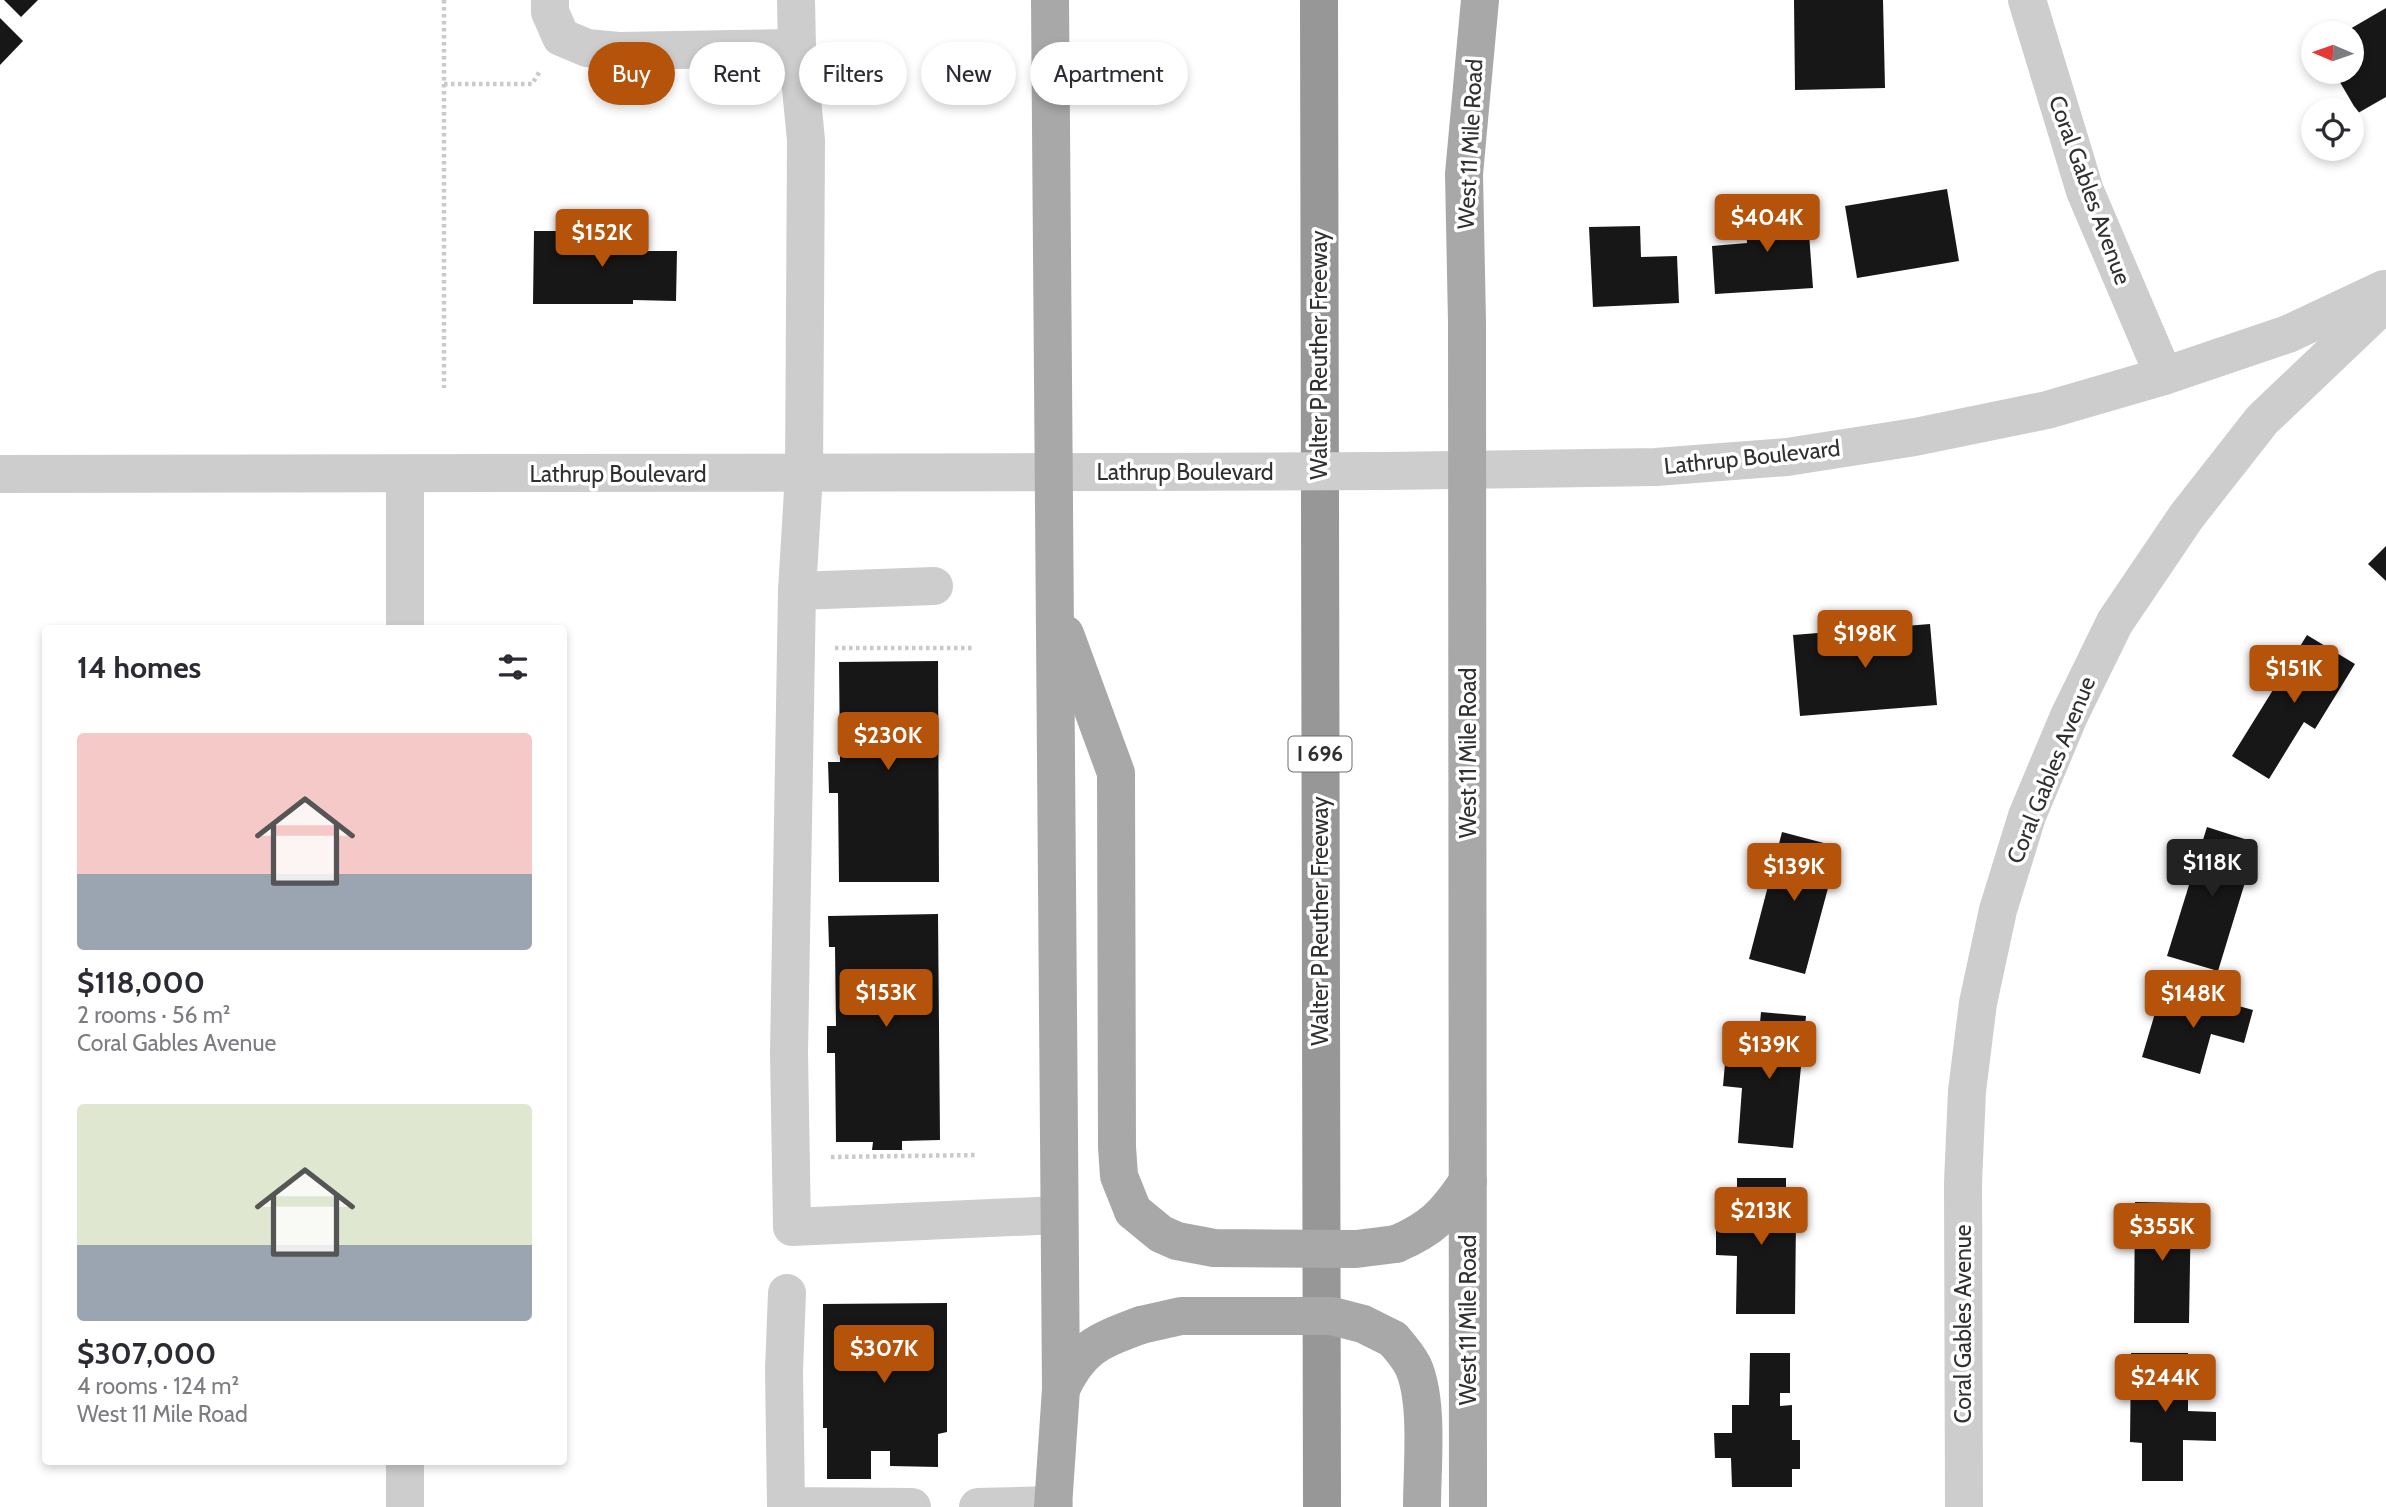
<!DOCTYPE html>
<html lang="en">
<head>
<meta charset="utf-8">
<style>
  body { margin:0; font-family:Cabin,sans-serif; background:#f2f2f3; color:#2b2b33; height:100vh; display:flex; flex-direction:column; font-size:26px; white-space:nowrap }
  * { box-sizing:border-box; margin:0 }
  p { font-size:23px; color:#7c7c81 }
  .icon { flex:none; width:38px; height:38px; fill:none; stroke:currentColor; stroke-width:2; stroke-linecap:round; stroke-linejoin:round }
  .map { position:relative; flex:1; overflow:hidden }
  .drawer { position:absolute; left:42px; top:625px; width:525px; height:840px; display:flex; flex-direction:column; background:#fff; border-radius:7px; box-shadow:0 4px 10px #0003 }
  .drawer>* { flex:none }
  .banner { position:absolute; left:588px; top:42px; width:665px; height:63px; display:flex; gap:14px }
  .needle { width:46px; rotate:272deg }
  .controls { position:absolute; left:2301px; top:21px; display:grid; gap:14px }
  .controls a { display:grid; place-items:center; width:63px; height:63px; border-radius:50%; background:#fff; box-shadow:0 4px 10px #0003; font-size:35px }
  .price { position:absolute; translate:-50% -60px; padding:0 16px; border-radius:7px; background:#b45309; color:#fff; font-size:23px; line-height:46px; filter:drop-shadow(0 2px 4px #0008) }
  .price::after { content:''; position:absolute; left:50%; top:42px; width:21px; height:16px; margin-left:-10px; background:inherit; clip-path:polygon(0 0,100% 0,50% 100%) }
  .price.selected { background:#222; color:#fff }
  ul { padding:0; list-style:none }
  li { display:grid; align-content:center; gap:14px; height:371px; padding:0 35px }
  li span { display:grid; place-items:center; height:217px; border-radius:7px; color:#555 }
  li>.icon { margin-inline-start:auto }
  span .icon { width:126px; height:126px; fill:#fffc; stroke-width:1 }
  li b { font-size:30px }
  h2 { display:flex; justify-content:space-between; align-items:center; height:84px; padding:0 35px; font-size:30px }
  .chip { padding:0 24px; border-radius:32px; background:#fff; box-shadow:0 4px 10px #0003; font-size:24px; line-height:63px }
  .chip.selected { background:#b45309; color:#fff }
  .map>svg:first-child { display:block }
  .building { fill:#171717 }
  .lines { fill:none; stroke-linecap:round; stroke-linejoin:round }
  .path { stroke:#cacaca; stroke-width:4.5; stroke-dasharray:3.5 3.5; stroke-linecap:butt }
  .minor { stroke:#cdcdcd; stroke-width:38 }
  .major { stroke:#a8a8a8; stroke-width:38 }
  .highway { stroke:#979797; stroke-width:38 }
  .minor-bridge { stroke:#cdcdcd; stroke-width:38 }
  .major-bridge { stroke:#a8a8a8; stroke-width:38 }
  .labels { text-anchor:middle; stroke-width:7; stroke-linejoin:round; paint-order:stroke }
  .shield { fill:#fff; stroke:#6e6e6e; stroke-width:2 }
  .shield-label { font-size:21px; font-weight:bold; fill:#303030 }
  .street-label { font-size:23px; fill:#303030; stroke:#fff }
</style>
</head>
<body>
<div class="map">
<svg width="2386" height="1507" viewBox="0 0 2386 1507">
  <rect width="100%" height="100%" fill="#fff"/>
  <g class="building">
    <path d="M4,0H38L21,17Z"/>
    <path d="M1794,0H1883L1885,88L1795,90Z"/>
    <path d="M2386,8V97L2358,113L2334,72H2352V33H2343Z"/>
    <path d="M0,18L23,41L0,65Z"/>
    <path d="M1947,189L1959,261L1857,278L1845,206Z"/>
    <path d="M1807,206L1813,288L1715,294L1712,246L1747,243L1745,210Z"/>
    <path d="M1640,226L1641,257L1677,256L1679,303L1593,307L1589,227Z"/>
    <path d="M599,227H644V251H677L676,301L633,300V304H533L534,231H568L569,246H599Z"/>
    <path d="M2386,546V581L2368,564Z"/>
    <path d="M1930,624L1937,705L1800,716L1793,635Z"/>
    <path d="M2307,635L2355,664L2315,729L2304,722L2269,779L2232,756Z"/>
    <path d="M938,661L939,882H839L838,793H829L828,762H840L839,662Z"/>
    <path d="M2207,827L2257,843L2218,971L2167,956Z"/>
    <path d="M1782,832L1839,847L1805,974L1749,959Z"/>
    <path d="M938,914L940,1140L902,1141V1150H872L873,1142H836L835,1053H827V1026H836L835,947H829L828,916Z"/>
    <path d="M2161,993L2196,1003L2199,995L2253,1010L2244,1043L2211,1034L2200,1074L2142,1057Z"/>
    <path d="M1761,1012L1806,1016L1793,1148L1738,1143L1742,1088L1723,1086L1726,1052L1757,1055Z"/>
    <path d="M1737,1178H1786V1217H1796L1795,1314H1736L1737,1256L1716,1255V1217L1737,1216Z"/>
    <path d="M2135,1202L2191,1203L2189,1323H2134Z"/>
    <path d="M947,1303V1432L938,1434V1467L890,1466V1451H871V1479H827V1428H823V1304Z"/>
    <path d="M1750,1353H1790V1393H1780V1406L1792,1405V1440H1800V1469H1792V1487H1732L1731,1458H1715L1714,1433H1732V1405H1749Z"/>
    <path d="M2131,1353H2188V1411L2216,1412V1441L2183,1440V1481H2142V1443L2130,1442Z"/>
  </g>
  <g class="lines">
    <g class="path">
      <path d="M444,0V388"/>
      <path d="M444,84H532L540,71"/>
      <path d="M835,648H974"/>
      <path d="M831,1157L978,1155"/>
    </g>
    <g class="minor">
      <path d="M550,0V12L561,37L587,48L618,51L797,48"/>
      <path d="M796,0L797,48L806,140L805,315L804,474L797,591L789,1053L792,1227L1059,1215"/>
      <path d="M2027,0L2085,191L2164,376"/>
      <path d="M1385,471L1656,467L1787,457L1915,437L2047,410L2164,376L2288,334L2384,289"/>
      <path d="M0,474L1140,472"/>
      <path d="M797,591L934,586"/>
      <path d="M405,628V474"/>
      <path d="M787,1293L784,1370L786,1506L912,1507"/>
      <path d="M405,1461V1507"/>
      <path d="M978,1507L1054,1505"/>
      <path d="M1964,1507L1963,1183L1967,1091L1978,1003L1998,910L2027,816L2069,716L2115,622L2186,517L2262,420L2386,302"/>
    </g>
    <g class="major">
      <path d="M1050,0L1061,1389L1053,1507"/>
      <path d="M1065,634L1116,773L1117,1147L1119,1176L1133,1211"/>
      <path d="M1396,1244C1432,1229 1446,1214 1468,1181"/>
      <path d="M1393,1339C1400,1347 1408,1356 1413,1366C1429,1401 1422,1467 1422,1507"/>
      <path d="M1061,1389C1081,1346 1099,1341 1141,1325"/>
      <path d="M1468,1507L1467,322L1464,174L1480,0"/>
    </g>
    <path class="highway" d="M1319,0L1322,1507"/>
    <path class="minor-bridge" d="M1140,472L1385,471"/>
    <g class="major-bridge">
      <path d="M1133,1211L1161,1234L1177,1241L1214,1248L1356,1249L1396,1244"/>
      <path d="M1141,1325L1181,1316H1332L1363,1324L1393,1339"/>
    </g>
  </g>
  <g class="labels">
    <rect class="shield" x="1288.5" y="736.5" width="63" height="35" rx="5"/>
    <g class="shield-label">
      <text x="1320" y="761">I 696</text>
    </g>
    <g class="street-label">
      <text transform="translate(1470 144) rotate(-87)" y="8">West 11 Mile Road</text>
      <text transform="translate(2090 190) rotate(70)" y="8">Coral Gables Avenue</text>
      <text transform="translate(1319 355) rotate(-90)" y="8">Walter P Reuther Freeway</text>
      <text transform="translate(1752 457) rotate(-6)" y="8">Lathrup Boulevard</text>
      <text x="1185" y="480">Lathrup Boulevard</text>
      <text x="618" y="482">Lathrup Boulevard</text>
      <text transform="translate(1468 753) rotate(-90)" y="8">West 11 Mile Road</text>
      <text transform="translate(2051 770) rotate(-68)" y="8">Coral Gables Avenue</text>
      <text transform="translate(1320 921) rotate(-90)" y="8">Walter P Reuther Freeway</text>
      <text transform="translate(1468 1320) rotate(-90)" y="8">West 11 Mile Road</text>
      <text transform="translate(1963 1324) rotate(-90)" y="8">Coral Gables Avenue</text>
    </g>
  </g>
</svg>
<div class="controls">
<a><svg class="needle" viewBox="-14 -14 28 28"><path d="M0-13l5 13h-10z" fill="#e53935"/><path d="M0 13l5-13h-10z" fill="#7c7c81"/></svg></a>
<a><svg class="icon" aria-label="locate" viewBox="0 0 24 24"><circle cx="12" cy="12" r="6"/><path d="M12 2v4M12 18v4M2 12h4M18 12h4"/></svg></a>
</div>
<b class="price" style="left:1767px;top:254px">$404K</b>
<b class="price" style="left:602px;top:269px">$152K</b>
<b class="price" style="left:1865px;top:670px">$198K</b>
<b class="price" style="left:2294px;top:705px">$151K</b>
<b class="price" style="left:888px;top:772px">$230K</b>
<b class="price selected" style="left:2212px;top:899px">$118K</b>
<b class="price" style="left:1794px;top:903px">$139K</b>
<b class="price" style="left:886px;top:1029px">$153K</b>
<b class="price" style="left:2193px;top:1030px">$148K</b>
<b class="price" style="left:1769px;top:1081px">$139K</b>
<b class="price" style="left:1761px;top:1247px">$213K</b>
<b class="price" style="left:2162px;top:1263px">$355K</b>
<b class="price" style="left:884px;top:1385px">$307K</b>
<b class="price" style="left:2165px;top:1414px">$244K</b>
<div class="banner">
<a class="chip selected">Buy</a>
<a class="chip">Rent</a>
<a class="chip">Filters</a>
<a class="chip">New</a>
<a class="chip">Apartment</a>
</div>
<section class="drawer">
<h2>14 homes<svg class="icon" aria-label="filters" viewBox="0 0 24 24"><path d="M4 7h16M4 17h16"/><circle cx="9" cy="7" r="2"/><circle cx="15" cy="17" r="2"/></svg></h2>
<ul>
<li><span style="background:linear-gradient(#f6c9c9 65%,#9aa5b1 0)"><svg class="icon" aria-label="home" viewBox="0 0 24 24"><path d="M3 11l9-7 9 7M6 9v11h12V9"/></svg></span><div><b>$118,000</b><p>2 rooms · 56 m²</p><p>Coral Gables Avenue</p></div></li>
<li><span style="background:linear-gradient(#dfe7d0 65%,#9aa5b1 0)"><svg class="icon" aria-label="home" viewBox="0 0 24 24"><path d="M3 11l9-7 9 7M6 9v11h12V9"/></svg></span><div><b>$307,000</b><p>4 rooms · 124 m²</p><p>West 11 Mile Road</p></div></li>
</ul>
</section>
</div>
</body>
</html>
